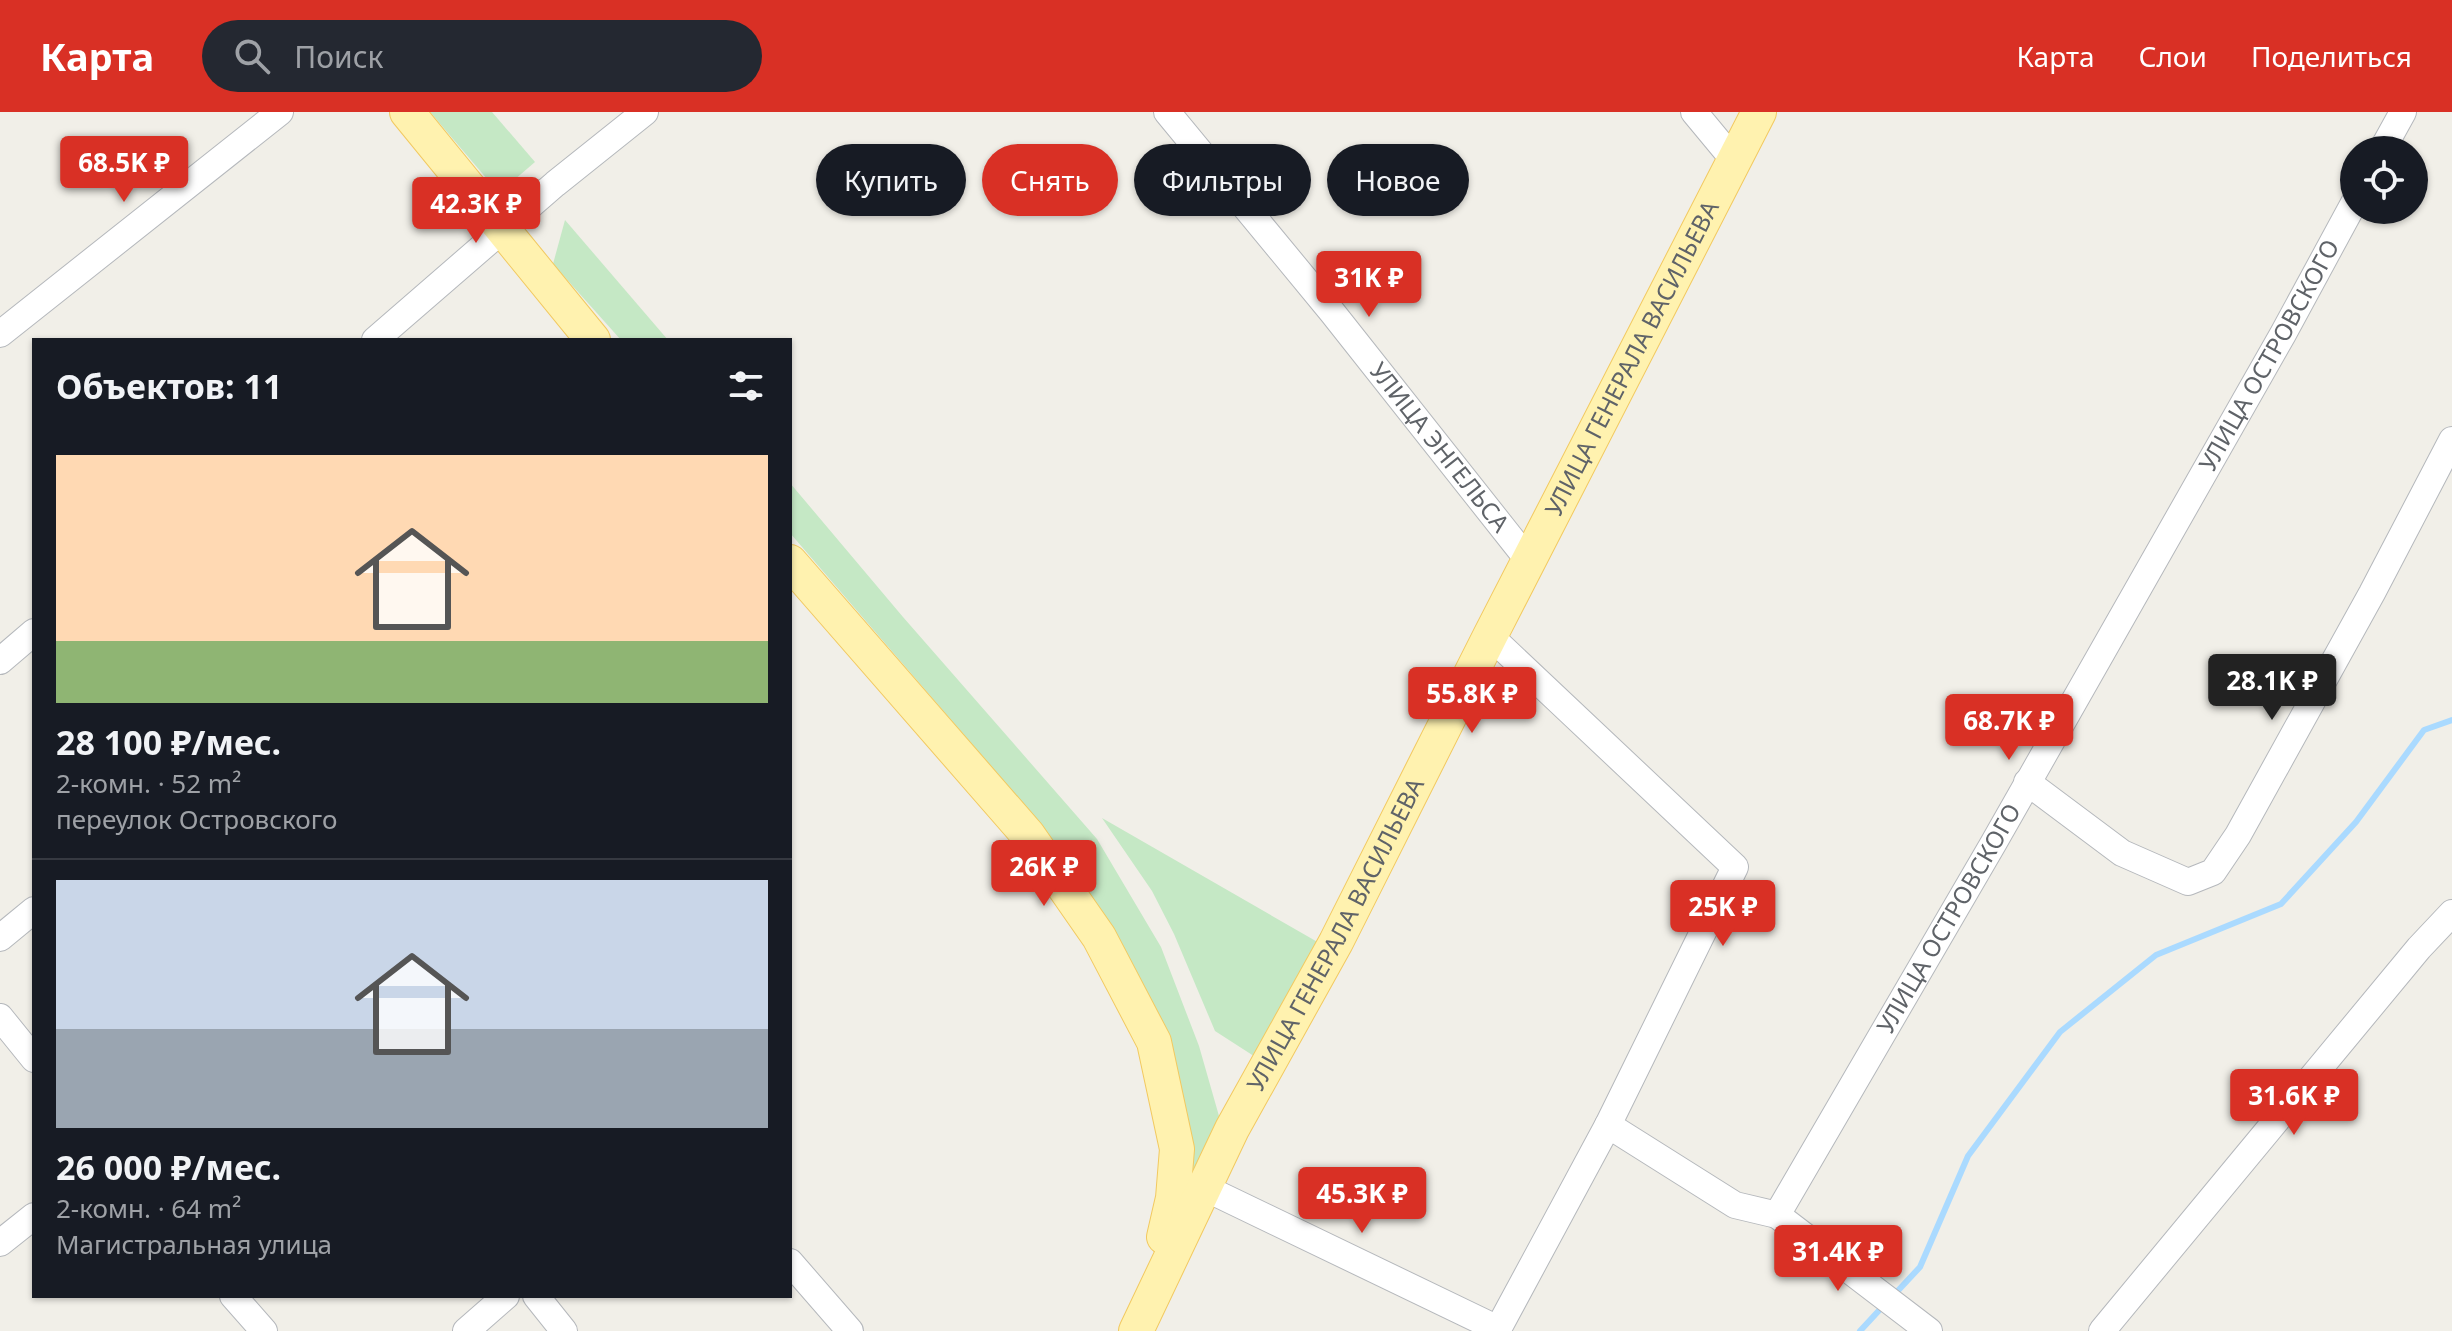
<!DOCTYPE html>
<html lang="ru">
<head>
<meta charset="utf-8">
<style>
  body { margin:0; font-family:"Noto Sans",sans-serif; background:#242831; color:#f1f3f6; height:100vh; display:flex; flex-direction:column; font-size:30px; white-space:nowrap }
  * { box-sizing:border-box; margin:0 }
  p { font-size:26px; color:#9ea1a6 }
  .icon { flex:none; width:44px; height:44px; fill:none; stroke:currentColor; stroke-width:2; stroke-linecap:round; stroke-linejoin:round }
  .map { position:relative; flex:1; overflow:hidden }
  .details { position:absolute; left:32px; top:226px; width:760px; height:960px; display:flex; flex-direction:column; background:#171b24; border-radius:0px; box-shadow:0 2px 6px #0004 }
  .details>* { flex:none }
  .top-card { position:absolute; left:816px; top:32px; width:760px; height:72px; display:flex; gap:16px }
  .tools { position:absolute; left:2340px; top:24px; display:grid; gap:16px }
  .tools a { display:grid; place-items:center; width:88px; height:88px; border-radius:50%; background:#171b24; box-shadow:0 2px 6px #0004; font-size:40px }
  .price { position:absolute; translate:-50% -68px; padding:0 18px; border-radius:8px; background:#d93025; color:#fff; font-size:26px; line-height:52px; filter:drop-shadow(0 2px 4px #0008) }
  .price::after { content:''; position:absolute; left:50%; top:48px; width:24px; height:18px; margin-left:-12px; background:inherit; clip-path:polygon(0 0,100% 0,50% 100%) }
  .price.current { background:#222; color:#fff }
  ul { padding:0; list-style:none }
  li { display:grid; align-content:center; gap:16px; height:424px; padding:0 24px }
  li+li { border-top:2px solid #363941 }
  li span { display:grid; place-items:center; height:248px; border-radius:0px; color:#555 }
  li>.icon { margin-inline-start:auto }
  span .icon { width:144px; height:144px; fill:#fffc; stroke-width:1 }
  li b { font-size:34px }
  h2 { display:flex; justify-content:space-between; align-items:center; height:96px; padding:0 24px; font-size:34px }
  .tag { padding:0 28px; border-radius:36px; background:#171b24; box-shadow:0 2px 6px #0004; font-size:28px; line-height:72px }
  .tag.current { background:#d93025; color:#fff }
  header { display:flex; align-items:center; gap:48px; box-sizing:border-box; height:112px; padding:0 40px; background:#d93025; color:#fff }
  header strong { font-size:38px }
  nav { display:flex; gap:44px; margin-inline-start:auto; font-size:28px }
  .search { width:560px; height:72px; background:#242831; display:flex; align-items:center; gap:20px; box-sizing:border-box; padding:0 28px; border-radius:44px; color:#9ea1a6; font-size:30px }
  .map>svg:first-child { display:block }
  .green { fill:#c5e8c5 }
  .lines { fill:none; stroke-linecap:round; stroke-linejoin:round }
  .stream { stroke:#aadaff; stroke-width:6 }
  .minor-casing { stroke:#b5b8bc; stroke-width:28 }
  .major-casing { stroke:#f2c960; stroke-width:36 }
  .minor { stroke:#fff; stroke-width:26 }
  .major { stroke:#fff2af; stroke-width:34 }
  .labels { text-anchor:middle; stroke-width:8; stroke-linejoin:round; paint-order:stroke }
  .street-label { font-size:24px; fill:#5f6368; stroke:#fff }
</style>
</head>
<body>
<header>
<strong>Карта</strong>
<div class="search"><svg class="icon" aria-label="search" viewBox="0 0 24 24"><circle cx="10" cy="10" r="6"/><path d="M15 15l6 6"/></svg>Поиск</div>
<nav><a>Карта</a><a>Слои</a><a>Поделиться</a></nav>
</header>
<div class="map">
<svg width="2452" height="1219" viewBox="0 0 2452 1219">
  <rect width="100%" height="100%" fill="#f1efe8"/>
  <g class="green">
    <path d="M430,0H492L535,50L499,81Z"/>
    <path d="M565,108L668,228H621L553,152Z"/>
    <path d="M790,371L903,505L1097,727L1161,835L1199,934L1221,1011L1193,1072L1191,1040L1118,829L1040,711L790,421Z"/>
    <path d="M1102,706L1321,832L1260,948L1215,919L1174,822L1152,779Z"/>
  </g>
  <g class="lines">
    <g class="stream">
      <path d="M1893,1184L1920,1155L1968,1044L2060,920L2156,843L2281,792L2356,710L2424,618L2452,608"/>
      <path d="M1860,1219L1885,1192"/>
    </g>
    <defs>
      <g id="minor">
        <path id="s1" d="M1167,0L1332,200L1529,449"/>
        <path d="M1694,0L1733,47"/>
        <path d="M2382,38L2403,0"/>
        <path d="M0,222L280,0"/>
        <path d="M375,228L555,72L645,0"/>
        <path d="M1490,524L1735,755L1608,1013L1497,1219"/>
        <path d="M0,549L34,520"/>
        <path d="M2027,670L2122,741L2188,770L2213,760L2238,723L2372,481L2452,328"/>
        <path d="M0,826L34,798"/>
        <path d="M0,905L34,947"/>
        <path id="s2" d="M1608,1013L1735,1093L1777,1103L1993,732L2283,222L2354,91"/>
        <path d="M1203,1075L1498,1217"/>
        <path d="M1777,1103L1929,1219"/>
        <path d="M0,1131L34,1104"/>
        <path d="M790,1150L850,1219"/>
        <path d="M233,1184L264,1219"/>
        <path d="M536,1184L564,1219"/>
        <path d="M466,1219L506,1184"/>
        <path d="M2102,1219L2419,836L2452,801"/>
      </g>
      <g id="major">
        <path d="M407,0L593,228"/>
        <path d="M790,450L1028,723L1099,825L1154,930L1177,1037L1173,1086L1164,1125"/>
        <path id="s3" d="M1136,1219L1232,1017L1336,830L1490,524L1759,0"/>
      </g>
    </defs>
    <use href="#minor" class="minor-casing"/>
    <use href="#major" class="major-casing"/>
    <use href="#minor" class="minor"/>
    <use href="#major" class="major"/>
  </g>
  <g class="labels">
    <g class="street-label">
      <text dy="8" stroke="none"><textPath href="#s2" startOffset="1184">УЛИЦА ОСТРОВСКОГО</textPath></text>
      <text dy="8" stroke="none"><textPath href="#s3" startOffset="1092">УЛИЦА ГЕНЕРАЛА ВАСИЛЬЕВА</textPath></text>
      <text dy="8" stroke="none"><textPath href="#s1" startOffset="432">УЛИЦА ЭНГЕЛЬСА</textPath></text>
      <text dy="8" stroke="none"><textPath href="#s2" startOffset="536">УЛИЦА ОСТРОВСКОГО</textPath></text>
      <text dy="8" stroke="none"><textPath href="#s3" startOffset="444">УЛИЦА ГЕНЕРАЛА ВАСИЛЬЕВА</textPath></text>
    </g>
  </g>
</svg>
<div class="tools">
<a><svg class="icon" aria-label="locate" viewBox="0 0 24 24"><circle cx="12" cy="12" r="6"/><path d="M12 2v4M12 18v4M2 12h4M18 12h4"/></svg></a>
</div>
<b class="price" style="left:124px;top:92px">68.5K ₽</b>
<b class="price" style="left:476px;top:133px">42.3K ₽</b>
<b class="price" style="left:1369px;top:207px">31K ₽</b>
<b class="price current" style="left:2272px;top:610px">28.1K ₽</b>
<b class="price" style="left:1472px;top:623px">55.8K ₽</b>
<b class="price" style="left:2009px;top:650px">68.7K ₽</b>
<b class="price" style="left:1044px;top:796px">26K ₽</b>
<b class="price" style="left:1723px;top:836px">25K ₽</b>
<b class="price" style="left:2294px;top:1025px">31.6K ₽</b>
<b class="price" style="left:1362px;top:1123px">45.3K ₽</b>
<b class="price" style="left:1838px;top:1181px">31.4K ₽</b>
<div class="top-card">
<a class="tag">Купить</a>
<a class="tag current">Снять</a>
<a class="tag">Фильтры</a>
<a class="tag">Новое</a>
</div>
<section class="details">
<h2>Объектов: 11<svg class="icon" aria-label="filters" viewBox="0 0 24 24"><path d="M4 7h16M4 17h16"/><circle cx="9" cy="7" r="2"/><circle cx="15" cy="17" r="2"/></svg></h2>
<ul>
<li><span style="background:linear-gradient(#ffd9b3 75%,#8fb573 0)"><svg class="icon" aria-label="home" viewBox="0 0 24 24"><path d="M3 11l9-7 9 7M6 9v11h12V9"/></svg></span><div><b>28 100 ₽/мес.</b><p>2-комн. · 52 m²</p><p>переулок Островского</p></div></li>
<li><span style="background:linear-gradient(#c9d6e8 60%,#9aa5b1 0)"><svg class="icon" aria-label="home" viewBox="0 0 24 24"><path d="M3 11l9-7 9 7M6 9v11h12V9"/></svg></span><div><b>26 000 ₽/мес.</b><p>2-комн. · 64 m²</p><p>Магистральная улица</p></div></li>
</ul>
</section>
</div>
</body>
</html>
